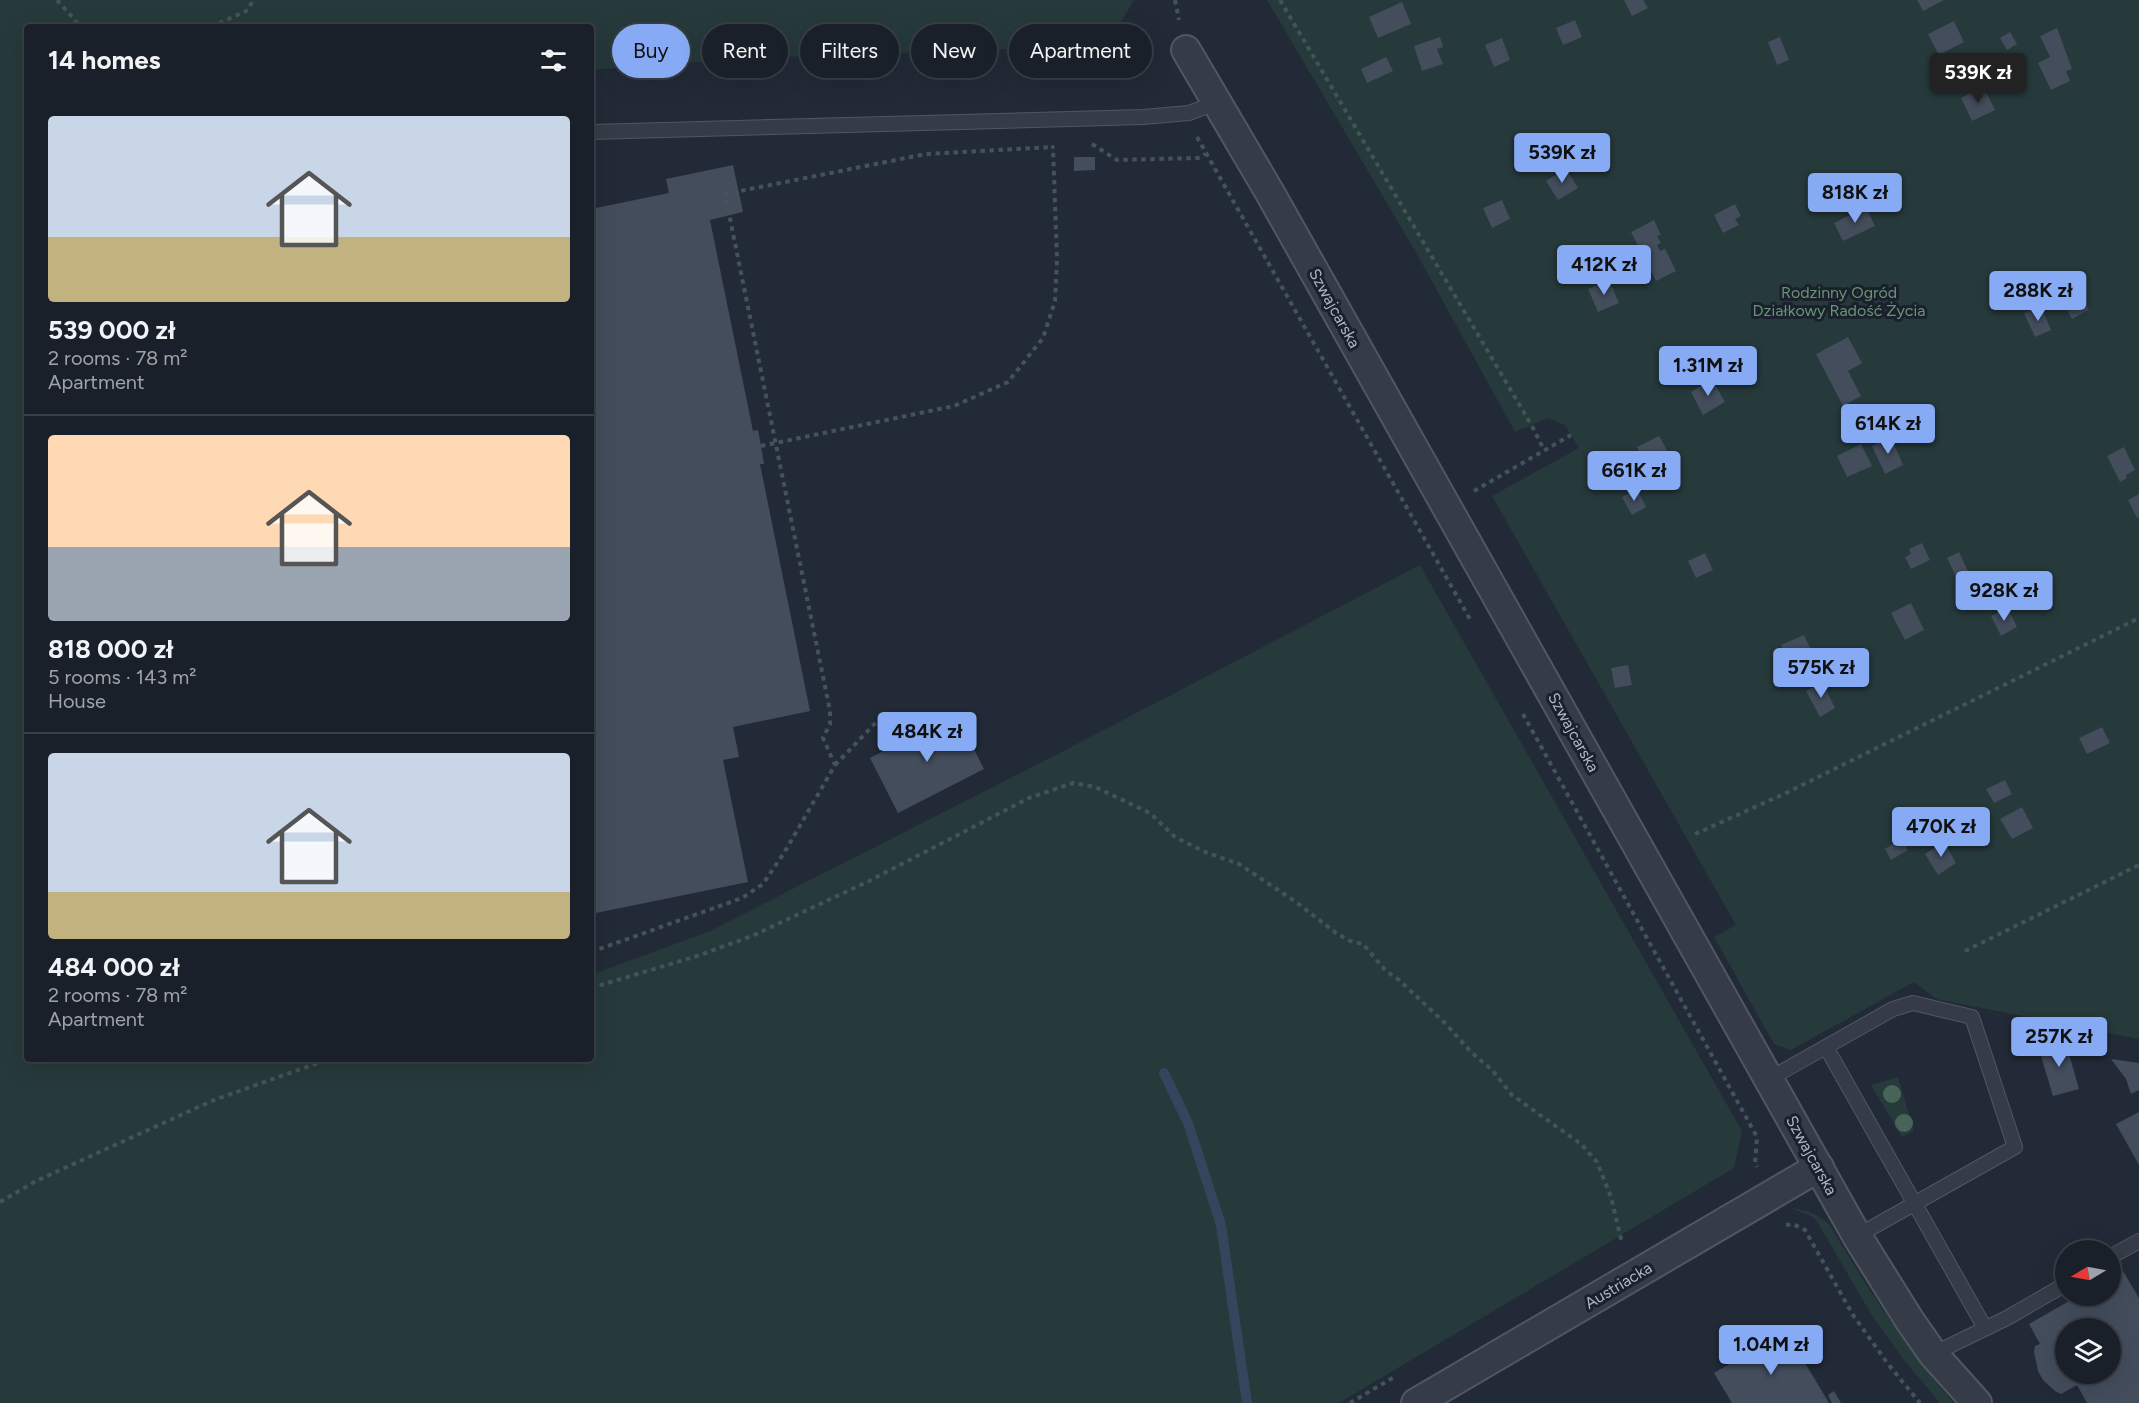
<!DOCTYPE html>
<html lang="en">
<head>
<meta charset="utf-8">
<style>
  body { margin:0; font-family:Figtree,sans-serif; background:#232831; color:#f1f3f6; height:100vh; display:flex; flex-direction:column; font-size:22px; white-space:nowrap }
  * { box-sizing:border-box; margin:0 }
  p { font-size:20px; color:#9fa3a8 }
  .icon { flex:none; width:33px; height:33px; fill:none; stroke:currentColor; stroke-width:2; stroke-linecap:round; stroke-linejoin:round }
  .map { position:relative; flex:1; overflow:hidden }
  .panel { position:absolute; left:24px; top:24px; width:570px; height:1038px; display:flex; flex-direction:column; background:#1a2029; border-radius:6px; box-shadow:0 6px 24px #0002,0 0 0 2px #383e46 }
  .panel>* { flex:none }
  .top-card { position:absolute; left:612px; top:24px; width:570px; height:54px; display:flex; gap:12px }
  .needle { width:39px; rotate:260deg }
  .controls { position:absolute; left:2055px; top:1240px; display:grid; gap:12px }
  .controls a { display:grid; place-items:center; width:66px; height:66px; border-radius:50%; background:#1a2029; box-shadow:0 6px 24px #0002,0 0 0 2px #383e46; font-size:30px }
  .price { position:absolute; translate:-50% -51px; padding:0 14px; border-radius:6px; background:#86aaf3; color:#111; font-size:20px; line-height:39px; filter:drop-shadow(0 2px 3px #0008) }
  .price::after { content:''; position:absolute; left:50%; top:36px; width:18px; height:14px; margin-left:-9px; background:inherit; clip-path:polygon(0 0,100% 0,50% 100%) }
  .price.on { background:#222; color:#fff }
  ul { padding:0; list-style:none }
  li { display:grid; align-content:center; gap:12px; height:318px; padding:0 24px }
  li+li { border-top:2px solid #383e46 }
  li span { display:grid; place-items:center; height:186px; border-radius:6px; color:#555 }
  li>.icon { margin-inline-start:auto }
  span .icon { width:108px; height:108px; fill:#fffc; stroke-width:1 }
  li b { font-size:26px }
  h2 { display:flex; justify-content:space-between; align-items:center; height:72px; padding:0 24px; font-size:26px }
  .chip { padding:0 21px; border-radius:27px; background:#1a2029; box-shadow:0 6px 24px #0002,0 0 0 2px #383e46; font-size:21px; line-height:54px }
  .chip.on { background:#86aaf3; color:#111 }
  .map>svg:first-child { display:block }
  .green { fill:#26393b }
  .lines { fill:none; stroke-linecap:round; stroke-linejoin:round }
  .stream { stroke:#36455e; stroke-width:10 }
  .building { fill:#434d5c; fill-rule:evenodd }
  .lane-casing { stroke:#505763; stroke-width:16 }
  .street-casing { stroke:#505763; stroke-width:32 }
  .path { stroke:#435458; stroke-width:4; stroke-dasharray:4.5 4.5; stroke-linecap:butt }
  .lane { stroke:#353c48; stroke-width:14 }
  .street { stroke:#353c48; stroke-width:28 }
  .tree { fill:#486459 }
  .labels { text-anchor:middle; stroke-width:6; stroke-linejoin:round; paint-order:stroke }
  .park-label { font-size:16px; fill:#689474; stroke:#1a212d }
  .street-label { font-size:16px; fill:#b0b7c4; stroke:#1a212d }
</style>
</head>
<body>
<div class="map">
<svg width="2139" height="1403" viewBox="0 0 2139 1403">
  <rect width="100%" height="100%" fill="#222a37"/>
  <g class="green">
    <path d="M0,0H1134L1118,27L1071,47L752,58L591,70V27H27V1059H591V975L710,931L1048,759L1420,565L1742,1131L1734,1168L1339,1403H0Z"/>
    <path d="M1267,0H2139V1039L1936,999L1914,982L1791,1050L1774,1044L1714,937L1736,925L1492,496L1579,448L1565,425L1548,418L1515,432L1418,256Z"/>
    <path d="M1898,1077L1914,1131L1902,1137L1871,1085Z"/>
    <path d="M1791,1208C1807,1210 1817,1214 1829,1224C1867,1287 1905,1348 1954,1403H1940L1904,1360L1871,1314L1818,1223L1813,1217Z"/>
  </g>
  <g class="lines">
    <path class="stream" d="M1164,1073L1188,1123L1221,1225L1247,1403"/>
  </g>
  <g class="building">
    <path d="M1624,0H1643L1648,8L1632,16Z"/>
    <path d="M1917,0H1944L1923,11Z"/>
    <path d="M1402,2L1411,24L1378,38L1369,17Z"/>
    <path d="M1575,20L1582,37L1563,45L1556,28Z"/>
    <path d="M1954,21L1964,42L1939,55L1928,34Z"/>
    <path d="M2057,28L2072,69L2066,71L2070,81L2051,90L2038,63L2050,57L2040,36Z"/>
    <path d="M2010,32L2017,44L2007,50L2000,38Z"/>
    <path d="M1440,37L1443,47L1437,49L1443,64L1422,71L1414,46Z"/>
    <path d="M1780,37L1789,60L1777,65L1768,42Z"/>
    <path d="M1502,38L1510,60L1494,67L1485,45Z"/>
    <path d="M1386,57L1393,71L1367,83L1361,69Z"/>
    <path d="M1983,86L1995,110L1972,121L1961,98Z"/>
    <path d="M1074,157H1095V170L1074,171Z"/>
    <path d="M733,165L743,212L710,220L753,431L758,430L761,446L764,464H760L810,711L733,727L739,757L723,760L748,882L591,914V209L669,193L666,179Z"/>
    <path d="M1566,168L1578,188L1558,200L1546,181Z"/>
    <path d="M1502,200L1510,219L1492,228L1483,208Z"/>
    <path d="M1735,204L1741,216L1735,219L1739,225L1723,233L1714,215Z"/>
    <path d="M1866,207L1875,226L1843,241L1834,223Z"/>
    <path d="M1654,220L1661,235L1657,236L1661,243L1657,245L1660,251L1665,249L1676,271L1656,281L1631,232Z"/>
    <path d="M1609,280L1619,303L1598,312L1588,289Z"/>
    <path d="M2081,294L2089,310L2072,319L2063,303Z"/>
    <path d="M2035,308L2037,314L2043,311L2051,330L2035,337L2024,313Z"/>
    <path d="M1848,337L1862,363L1848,371L1861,396L1843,406L1816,354Z"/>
    <path d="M1712,379L1725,402L1703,415L1691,392Z"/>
    <path d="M1881,414L1888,429L1866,440L1858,425Z"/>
    <path d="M1659,436L1667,450L1663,452L1670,465L1659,472L1651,457L1644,461L1637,447Z"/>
    <path d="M1891,437L1903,465L1885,474L1872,446Z"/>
    <path d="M1861,444L1872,466L1847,477L1837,456Z"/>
    <path d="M2124,447L2135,470L2126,475L2127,478L2120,482L2107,456Z"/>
    <path d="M1637,489L1646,507L1632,515L1622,497Z"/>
    <path d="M2139,494V517L2137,518L2128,500Z"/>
    <path d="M1922,543L1930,560L1911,569L1905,557L1911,554L1909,549Z"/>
    <path d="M1959,552L1968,571L1956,577L1947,558Z"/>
    <path d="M1705,553L1713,570L1696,578L1688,561Z"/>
    <path d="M1911,603L1924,630L1905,640L1891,613Z"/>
    <path d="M2008,608L2017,627L2001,636L1991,616Z"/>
    <path d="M1804,635L1813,654L1789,664L1781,645Z"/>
    <path d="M1628,665L1632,685L1615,688L1611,668Z"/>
    <path d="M1822,682L1835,708L1820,717L1806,691Z"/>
    <path d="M956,714L984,769L898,813L870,758Z"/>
    <path d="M2102,727L2110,743L2087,754L2079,738Z"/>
    <path d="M2005,780L2012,794L1994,803L1986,789Z"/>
    <path d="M2022,807L2033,828L2012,839L2000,819Z"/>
    <path d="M1901,839L1908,850L1891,860L1885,849Z"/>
    <path d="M1944,842L1956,863L1938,875L1925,854Z"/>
    <path d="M2065,1040L2079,1089L2053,1096L2038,1046Z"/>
    <path d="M2111,1059L2139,1063V1090L2131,1094L2126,1079Z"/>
    <path d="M2139,1112V1165L2116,1124Z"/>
    <path d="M2123,1271L2139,1298V1403H2087L2077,1385L2061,1394L2055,1391L2043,1380L2038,1371L2034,1352L2035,1346L2040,1344L2029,1324L2078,1296H2110V1278ZM2066,1329H2110V1374H2066Z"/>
    <path d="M1786,1331L1829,1403H1732L1714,1373Z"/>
    <path d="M1834,1391L1841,1403H1832L1828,1395Z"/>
  </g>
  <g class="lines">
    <defs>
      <g id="lane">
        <path d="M591,132L1143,117L1189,113L1218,102"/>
        <path d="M1826,1047L1985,1328"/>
        <path d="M1769,1079L1893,1009L1913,1003L1972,1017L2015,1147L1857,1236"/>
        <path d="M2110,1257L2139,1241"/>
        <path d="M1933,1354L2007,1318L2066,1284"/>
      </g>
      <g id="street">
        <path d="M1186,50L1270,193L1857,1236L1910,1321L1933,1354L1977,1403"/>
        <path d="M1416,1403L1819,1167"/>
      </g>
    </defs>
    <use href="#lane" class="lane-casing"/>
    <use href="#street" class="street-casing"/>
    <g class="path">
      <path d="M57,0L80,26L85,27"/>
      <path d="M1175,0L1179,20"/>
      <path d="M1280,0L1532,426L1544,450"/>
      <path d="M211,27L248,10L253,0"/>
      <path d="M1197,137L1471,621"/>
      <path d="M1092,144L1117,160L1198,158L1205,154"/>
      <path d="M761,446L954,406L1008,382L1043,338L1055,301L1057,259L1053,147H1054"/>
      <path d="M1474,491L1571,435"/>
      <path d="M1523,714L1757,1137L1755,1163L1757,1167"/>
      <path d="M835,765L884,714"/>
      <path d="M1695,834L1784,794L2139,618"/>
      <path d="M1965,951L2139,865"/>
      <path d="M591,952L742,898L763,884L784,853L835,765L823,738L830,724V711L725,194L926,154L1053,147"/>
      <path d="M591,988L697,956L752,936L869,881L1029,798L1073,783L1095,787L1150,813L1175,837L1205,852L1239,864L1296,902L1336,933L1350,941L1363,944L1386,971L1399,980L1446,1024L1471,1052L1492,1070L1512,1095L1581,1144L1597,1162L1611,1197L1622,1243"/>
      <path d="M0,1202L36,1181L214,1100L329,1059"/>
      <path d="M1786,1225L1793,1224L1805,1230L1853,1315L1888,1364L1920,1403"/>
      <path d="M1350,1403L1396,1376"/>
    </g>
    <use href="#lane" class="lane"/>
    <use href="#street" class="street"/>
  </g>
  <g class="tree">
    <circle cx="1892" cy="1094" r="9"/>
    <circle cx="1904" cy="1123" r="9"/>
  </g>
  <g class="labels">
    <g class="park-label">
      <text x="1839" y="298">Rodzinny Ogród<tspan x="1839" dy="18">Działkowy Radość Życia</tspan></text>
    </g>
    <g class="street-label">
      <text transform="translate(1335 308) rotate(61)" y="6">Szwajcarska</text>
      <text transform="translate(1574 732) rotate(61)" y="6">Szwajcarska</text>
      <text transform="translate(1812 1155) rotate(61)" y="6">Szwajcarska</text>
      <text transform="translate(1618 1285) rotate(-31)" y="6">Austriacka</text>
    </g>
  </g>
</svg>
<div class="controls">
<a><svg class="needle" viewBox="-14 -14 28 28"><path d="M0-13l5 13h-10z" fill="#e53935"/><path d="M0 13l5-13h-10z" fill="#9fa3a8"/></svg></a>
<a><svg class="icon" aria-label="layers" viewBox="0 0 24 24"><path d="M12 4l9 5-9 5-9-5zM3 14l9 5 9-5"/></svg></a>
</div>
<b class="price on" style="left:1978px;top:104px">539K zł</b>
<b class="price" style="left:1562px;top:184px">539K zł</b>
<b class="price" style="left:1855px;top:224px">818K zł</b>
<b class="price" style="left:1604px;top:296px">412K zł</b>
<b class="price" style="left:2038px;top:322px">288K zł</b>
<b class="price" style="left:1708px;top:397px">1.31M zł</b>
<b class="price" style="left:1888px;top:455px">614K zł</b>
<b class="price" style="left:1634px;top:502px">661K zł</b>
<b class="price" style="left:2004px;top:622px">928K zł</b>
<b class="price" style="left:1821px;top:699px">575K zł</b>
<b class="price" style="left:927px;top:763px">484K zł</b>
<b class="price" style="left:1941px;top:858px">470K zł</b>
<b class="price" style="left:2059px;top:1068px">257K zł</b>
<b class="price" style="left:1771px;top:1376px">1.04M zł</b>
<div class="top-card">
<a class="chip on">Buy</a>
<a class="chip">Rent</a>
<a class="chip">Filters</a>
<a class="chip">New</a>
<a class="chip">Apartment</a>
</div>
<section class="panel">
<h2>14 homes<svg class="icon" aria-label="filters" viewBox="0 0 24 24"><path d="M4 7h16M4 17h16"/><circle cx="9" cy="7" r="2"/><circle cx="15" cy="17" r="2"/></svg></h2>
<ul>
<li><span style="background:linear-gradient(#c9d6e8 65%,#c2b280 0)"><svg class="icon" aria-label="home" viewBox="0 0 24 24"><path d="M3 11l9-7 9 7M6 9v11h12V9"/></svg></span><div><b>539 000 zł</b><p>2 rooms · 78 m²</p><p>Apartment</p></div></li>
<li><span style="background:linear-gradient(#ffd9b3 60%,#9aa5b1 0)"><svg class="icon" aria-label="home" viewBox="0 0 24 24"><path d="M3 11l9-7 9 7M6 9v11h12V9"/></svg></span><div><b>818 000 zł</b><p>5 rooms · 143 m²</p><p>House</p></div></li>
<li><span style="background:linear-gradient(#c9d6e8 75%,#c2b280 0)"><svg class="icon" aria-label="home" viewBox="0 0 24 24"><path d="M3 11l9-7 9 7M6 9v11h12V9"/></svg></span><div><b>484 000 zł</b><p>2 rooms · 78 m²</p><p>Apartment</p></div></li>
</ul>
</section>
</div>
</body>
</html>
